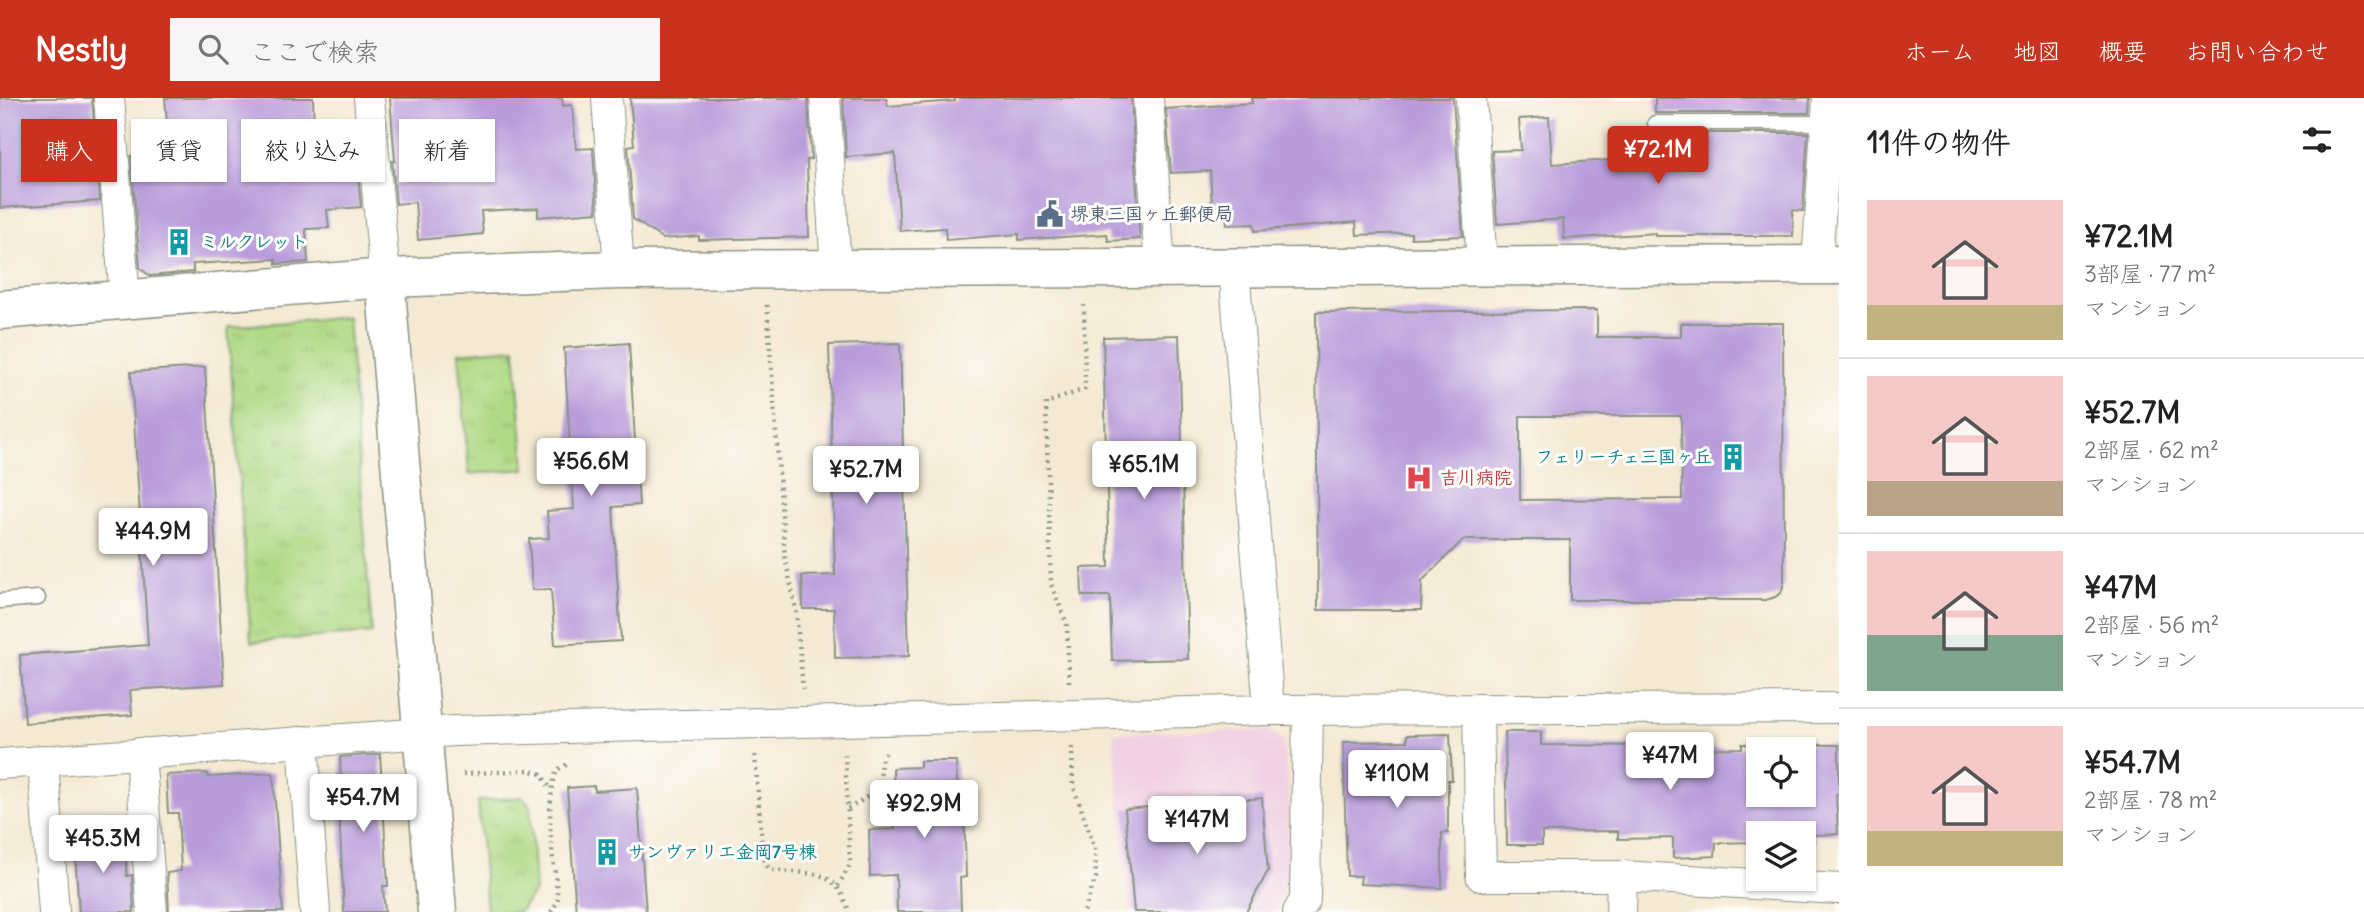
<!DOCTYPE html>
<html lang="ja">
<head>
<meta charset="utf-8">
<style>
  body { margin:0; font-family:Delius,"Klee One",sans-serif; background:#f6f6f6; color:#222; height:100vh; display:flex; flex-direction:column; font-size:26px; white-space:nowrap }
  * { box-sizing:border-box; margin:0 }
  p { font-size:23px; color:#767676 }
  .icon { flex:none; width:38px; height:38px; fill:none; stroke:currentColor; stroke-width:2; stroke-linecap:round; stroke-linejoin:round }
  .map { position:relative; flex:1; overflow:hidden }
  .panel { display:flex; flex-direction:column; background:#fff; width:525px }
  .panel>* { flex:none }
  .top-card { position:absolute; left:21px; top:21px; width:665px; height:63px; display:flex; gap:14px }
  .tools { position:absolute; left:1746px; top:639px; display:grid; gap:14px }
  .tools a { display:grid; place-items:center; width:70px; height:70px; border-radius:0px; background:#fff; box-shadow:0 2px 5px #0004; font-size:35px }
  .price { position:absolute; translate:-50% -60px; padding:0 16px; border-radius:7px; background:#fff; color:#222; font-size:23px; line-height:46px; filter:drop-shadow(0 2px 4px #0008) }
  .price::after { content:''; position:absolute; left:50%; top:42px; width:21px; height:16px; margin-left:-10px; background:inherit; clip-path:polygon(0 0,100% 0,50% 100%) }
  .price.on { background:#c8321e; color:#fff }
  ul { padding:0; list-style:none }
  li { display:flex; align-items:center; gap:21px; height:175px; padding:0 28px }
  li+li { border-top:2px solid #e0e0e0 }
  li span { display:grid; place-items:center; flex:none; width:196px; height:140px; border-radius:0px; color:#555 }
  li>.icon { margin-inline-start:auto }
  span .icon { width:84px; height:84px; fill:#fffc; stroke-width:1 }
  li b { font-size:30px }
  h2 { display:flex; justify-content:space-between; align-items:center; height:84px; padding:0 28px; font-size:30px }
  .chip { padding:0 24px; border-radius:0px; background:#fff; box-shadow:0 2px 5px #0004; font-size:24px; line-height:63px }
  .chip.on { background:#c8321e; color:#fff }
  header { display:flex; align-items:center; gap:42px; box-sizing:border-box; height:98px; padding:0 35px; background:#c8321e; color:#fff }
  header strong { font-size:33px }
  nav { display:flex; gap:38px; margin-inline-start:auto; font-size:24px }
  .search { width:490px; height:63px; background:#f6f6f6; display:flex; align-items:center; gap:18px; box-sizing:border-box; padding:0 24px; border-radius:0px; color:#767676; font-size:26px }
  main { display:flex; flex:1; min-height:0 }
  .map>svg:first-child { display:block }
  .built { fill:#f1d0e3 }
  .grass { fill:url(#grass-tufts); stroke:#678b5c; stroke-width:2 }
  .building { fill:#b99ddb; fill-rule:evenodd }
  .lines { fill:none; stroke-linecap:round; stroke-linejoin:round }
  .lane-casing { stroke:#8a9383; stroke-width:17 }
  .street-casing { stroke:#8a9383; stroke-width:32 }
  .secondary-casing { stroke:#8a9383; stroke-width:41 }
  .path { stroke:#8a9383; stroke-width:4.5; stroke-dasharray:2 5; stroke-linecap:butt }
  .lane { stroke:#fff; stroke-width:14 }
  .street { stroke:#fff; stroke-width:30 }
  .secondary { stroke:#fff; stroke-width:38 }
  .labels { text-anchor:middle; stroke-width:6; stroke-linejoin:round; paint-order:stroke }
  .service-label { font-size:18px; font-weight:bold; fill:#4e5e75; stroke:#fdfcf7; text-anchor:start }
  .culture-label { font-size:18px; font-weight:bold; fill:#0d838f; stroke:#fdfcf7; text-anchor:start }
  .health-label { font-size:18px; font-weight:bold; fill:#be3a42; stroke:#fdfcf7; text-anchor:start }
</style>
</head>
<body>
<header>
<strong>Nestly</strong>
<div class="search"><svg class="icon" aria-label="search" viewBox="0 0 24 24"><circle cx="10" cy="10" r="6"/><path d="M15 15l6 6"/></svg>ここで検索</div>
<nav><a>ホーム</a><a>地図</a><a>概要</a><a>お問い合わせ</a></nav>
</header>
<main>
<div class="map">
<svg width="1839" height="814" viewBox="0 0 1839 814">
  <defs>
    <pattern id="grass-tufts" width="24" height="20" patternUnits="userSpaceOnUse" patternTransform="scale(1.75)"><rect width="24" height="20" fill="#afd984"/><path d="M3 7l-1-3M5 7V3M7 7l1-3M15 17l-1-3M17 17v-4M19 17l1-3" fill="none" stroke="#96bb73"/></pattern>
  </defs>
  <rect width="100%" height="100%" fill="#fdfcf7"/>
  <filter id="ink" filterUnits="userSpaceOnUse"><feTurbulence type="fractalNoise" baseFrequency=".0143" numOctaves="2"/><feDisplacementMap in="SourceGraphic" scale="14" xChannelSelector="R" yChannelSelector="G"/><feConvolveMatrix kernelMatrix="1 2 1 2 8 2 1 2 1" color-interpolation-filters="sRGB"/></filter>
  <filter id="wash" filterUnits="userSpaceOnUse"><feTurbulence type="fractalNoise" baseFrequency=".00686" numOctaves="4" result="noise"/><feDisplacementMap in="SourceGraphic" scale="28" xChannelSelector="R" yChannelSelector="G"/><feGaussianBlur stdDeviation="1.57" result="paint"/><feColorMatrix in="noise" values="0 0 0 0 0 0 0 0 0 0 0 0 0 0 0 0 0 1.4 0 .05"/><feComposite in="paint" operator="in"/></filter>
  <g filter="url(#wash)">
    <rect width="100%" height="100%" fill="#f4e9d2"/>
    <path class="built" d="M1269,632L1283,642L1289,698L1290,777L1285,795L1275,814H1129L1113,635Z"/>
    <g class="grass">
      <path d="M348,219L372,535L251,544L228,229Z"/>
      <path d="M515,250L525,371L469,376L459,255Z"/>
      <path d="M522,699L530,707L535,793L519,814H487L478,703Z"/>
    </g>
    <g id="blocks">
      <g class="building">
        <path d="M0,0H92L100,103L0,110Z"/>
        <path d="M165,0H313L315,66L357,65L361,109L327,112L329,130L306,131L308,164L276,166V161L193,166V174L150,178L140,170L131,58L162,56L161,38L168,37Z"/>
        <path d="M390,0H562L563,8L572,7L576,51L593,50L597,114L538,119V110L481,113L483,136L418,142L415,104L396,106L392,63H395Z"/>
        <path d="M630,0H808L811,61L807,62L809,139L699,142V138L663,141L633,121L628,48L634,47Z"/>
        <path d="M843,0H886L888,8L955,3V0H1131L1140,141L1108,143L1107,136L1019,142V136L946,142L945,130L900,133L895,55L846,59Z"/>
        <path d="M1252,0H1453L1463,138L1411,140V135L1357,137L1356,124L1255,133L1254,126L1227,127L1226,108L1212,109L1210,73L1171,75L1166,11L1252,5Z"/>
        <path d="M1655,0H1810L1809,15H1655Z"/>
        <path d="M1549,19L1552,66L1656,59L1655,35H1808L1803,113L1793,112V138H1655V135L1564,141L1563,121L1497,126L1492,53L1521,52L1519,21Z"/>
        <path d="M1597,212V239H1681V225H1783L1784,485L1781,495L1775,499L1766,502H1570V442H1463L1422,483L1421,512H1318L1316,214ZM1520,318H1681L1682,401L1520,402Z"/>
        <path d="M1179,237L1188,561L1112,563L1110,498H1082L1081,470L1109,469L1103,239Z"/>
        <path d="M629,245L639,407L613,409L621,543L555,547L551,491L532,492L529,441L549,440L547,413L574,411L564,250Z"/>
        <path d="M900,245L909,558L835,560L834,511H803L802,478L835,477L829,247Z"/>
        <path d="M205,269L224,586L130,592L132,617L25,625L20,557L148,547L131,274Z"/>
        <path d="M1505,634H1541V647L1669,648V651L1742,650V646L1839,647V696H1836L1838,736L1813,737L1814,744H1804V735H1759V744L1716,745L1715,758L1673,760V740L1618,741V733L1542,734V747H1507ZM1759,651H1804V696H1759Z"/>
        <path d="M1450,636L1452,682H1448V735H1442V790L1360,786L1361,778H1347L1343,644L1407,643V637Z"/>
        <path d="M380,656L388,788H383L385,814H344L339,713H342L340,659Z"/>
        <path d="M920,663H956L958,707H964L966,779L960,780L961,814H897L896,777L870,778L869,732L895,731L893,670L920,669Z"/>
        <path d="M207,675L208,679L273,675L283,814H169L167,775L181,773L178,715H168L166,677Z"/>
        <path d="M594,688L595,693L637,690L646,814H576L567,690Z"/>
        <path d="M1262,700L1268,773L1246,814H1134L1125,711Z"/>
        <path d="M124,736L127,778L132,777L134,814H79L74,739Z"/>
      </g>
    </g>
  </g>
  <g filter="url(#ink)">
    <use href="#blocks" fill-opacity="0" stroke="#8a9383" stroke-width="2"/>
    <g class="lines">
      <defs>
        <g id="lane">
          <path d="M1655,25H1827"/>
          <path d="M0,503L38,500"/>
        </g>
        <g id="street">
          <path d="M109,0L125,202"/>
          <path d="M369,0L385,180"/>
          <path d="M607,0L619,172"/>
          <path d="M825,0L836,171"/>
          <path d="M1148,0L1160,169"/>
          <path d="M1471,0L1482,168"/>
          <path d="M1817,166L1828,0"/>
          <path d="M1234,169L1269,612"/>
          <path d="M1478,611L1481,778H1622L1839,791"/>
          <path d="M303,643L315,814"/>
          <path d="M140,655L152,814"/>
          <path d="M43,662L54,814"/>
          <path d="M0,666L454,633L1269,612L1839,610"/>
          <path d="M1298,814L1305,802L1308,612"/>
          <path d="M1621,814L1622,778"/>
        </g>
        <g id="secondary">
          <path d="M385,180L437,814"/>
          <path d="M0,212L385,180L619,172L1839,167"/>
        </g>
      </defs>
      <use href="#lane" class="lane-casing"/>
      <use href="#street" class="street-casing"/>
      <use href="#secondary" class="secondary-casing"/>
      <g class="path">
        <path d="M767,207L785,460L796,511L803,591"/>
        <path d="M1069,584L1067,526L1051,486L1046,305L1085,291L1084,207"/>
        <path d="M1072,649L1073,687L1095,751L1096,779L1084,814"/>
        <path d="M755,657L763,760L769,771C810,779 834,765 849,814"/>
        <path d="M463,676L529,672L541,676L550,690"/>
        <path d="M848,711C859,704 875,696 879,683C883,672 877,667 886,655"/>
        <path d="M838,788L850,767L845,656"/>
        <path d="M551,814L558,803C554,760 543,713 557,672L570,665"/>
      </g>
      <use href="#lane" class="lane"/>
      <use href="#street" class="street"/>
      <use href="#secondary" class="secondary"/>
    </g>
  </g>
  <defs>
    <symbol id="civic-bare" viewBox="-9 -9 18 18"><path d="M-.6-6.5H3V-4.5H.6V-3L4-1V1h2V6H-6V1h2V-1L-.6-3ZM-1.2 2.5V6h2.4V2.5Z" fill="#5c6f8a" stroke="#fdfcf7" stroke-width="2.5" paint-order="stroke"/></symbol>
    <symbol id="building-bare" viewBox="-9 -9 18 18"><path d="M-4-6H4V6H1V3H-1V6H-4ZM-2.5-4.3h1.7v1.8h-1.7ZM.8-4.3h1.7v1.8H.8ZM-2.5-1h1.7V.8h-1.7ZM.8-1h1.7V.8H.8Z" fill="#0f9aa8" stroke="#fdfcf7" stroke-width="2.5" paint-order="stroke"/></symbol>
    <symbol id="hospital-bare" viewBox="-9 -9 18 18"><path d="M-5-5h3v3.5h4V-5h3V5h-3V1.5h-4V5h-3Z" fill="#e0444e" stroke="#fdfcf7" stroke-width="2.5" paint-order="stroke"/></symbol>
  </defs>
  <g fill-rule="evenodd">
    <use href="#civic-bare" x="1031" y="97" width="38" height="38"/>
    <use href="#building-bare" x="160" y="125" width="38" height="38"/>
    <use href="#building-bare" x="1714" y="340" width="38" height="38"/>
    <use href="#hospital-bare" x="1400" y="361" width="38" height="38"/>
    <use href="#building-bare" x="588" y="735" width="38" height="38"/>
  </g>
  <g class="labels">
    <g class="service-label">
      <text x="1071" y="122">堺東三国ヶ丘郵便局</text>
    </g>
    <g class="culture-label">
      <text x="200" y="150">ミルクレット</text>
      <text x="1712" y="365" text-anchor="end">フェリーチェ三国ヶ丘</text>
      <text x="628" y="760">サンヴァリエ金岡7号棟</text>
    </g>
    <g class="health-label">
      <text x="1440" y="386">吉川病院</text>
    </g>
  </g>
</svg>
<div class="tools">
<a><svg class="icon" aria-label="locate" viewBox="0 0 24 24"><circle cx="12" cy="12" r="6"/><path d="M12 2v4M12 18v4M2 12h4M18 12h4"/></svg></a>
<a><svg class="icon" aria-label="layers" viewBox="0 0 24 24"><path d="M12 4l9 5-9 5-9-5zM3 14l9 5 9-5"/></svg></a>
</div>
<b class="price on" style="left:1658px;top:88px">¥72.1M</b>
<b class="price" style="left:591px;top:400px">¥56.6M</b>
<b class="price" style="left:1144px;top:403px">¥65.1M</b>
<b class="price" style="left:866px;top:408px">¥52.7M</b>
<b class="price" style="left:153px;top:470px">¥44.9M</b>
<b class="price" style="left:1670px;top:694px">¥47M</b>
<b class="price" style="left:1397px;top:712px">¥110M</b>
<b class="price" style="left:363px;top:736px">¥54.7M</b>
<b class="price" style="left:924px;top:742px">¥92.9M</b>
<b class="price" style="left:1197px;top:758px">¥147M</b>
<b class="price" style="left:103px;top:777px">¥45.3M</b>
<div class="top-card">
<a class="chip on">購入</a>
<a class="chip">賃貸</a>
<a class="chip">絞り込み</a>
<a class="chip">新着</a>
</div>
</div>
<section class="panel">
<h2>11件の物件<svg class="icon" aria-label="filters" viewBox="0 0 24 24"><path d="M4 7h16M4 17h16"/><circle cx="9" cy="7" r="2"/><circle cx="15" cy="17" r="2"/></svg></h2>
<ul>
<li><span style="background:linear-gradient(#f6c9c9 75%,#c2b280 0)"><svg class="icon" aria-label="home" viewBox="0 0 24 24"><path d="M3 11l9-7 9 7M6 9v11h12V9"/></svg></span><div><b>¥72.1M</b><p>3部屋 · 77 m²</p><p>マンション</p></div></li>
<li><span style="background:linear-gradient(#f6c9c9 75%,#b9a48a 0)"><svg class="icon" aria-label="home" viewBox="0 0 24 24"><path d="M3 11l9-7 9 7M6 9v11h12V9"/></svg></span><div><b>¥52.7M</b><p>2部屋 · 62 m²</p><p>マンション</p></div></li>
<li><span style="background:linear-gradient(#f6c9c9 60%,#7fa58c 0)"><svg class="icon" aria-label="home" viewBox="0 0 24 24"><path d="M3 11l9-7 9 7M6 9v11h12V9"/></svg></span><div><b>¥47M</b><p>2部屋 · 56 m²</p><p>マンション</p></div></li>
<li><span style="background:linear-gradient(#f6c9c9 75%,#c2b280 0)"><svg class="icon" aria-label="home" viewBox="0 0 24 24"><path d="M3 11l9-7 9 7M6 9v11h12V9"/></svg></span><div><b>¥54.7M</b><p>2部屋 · 78 m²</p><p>マンション</p></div></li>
</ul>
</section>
</main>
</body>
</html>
